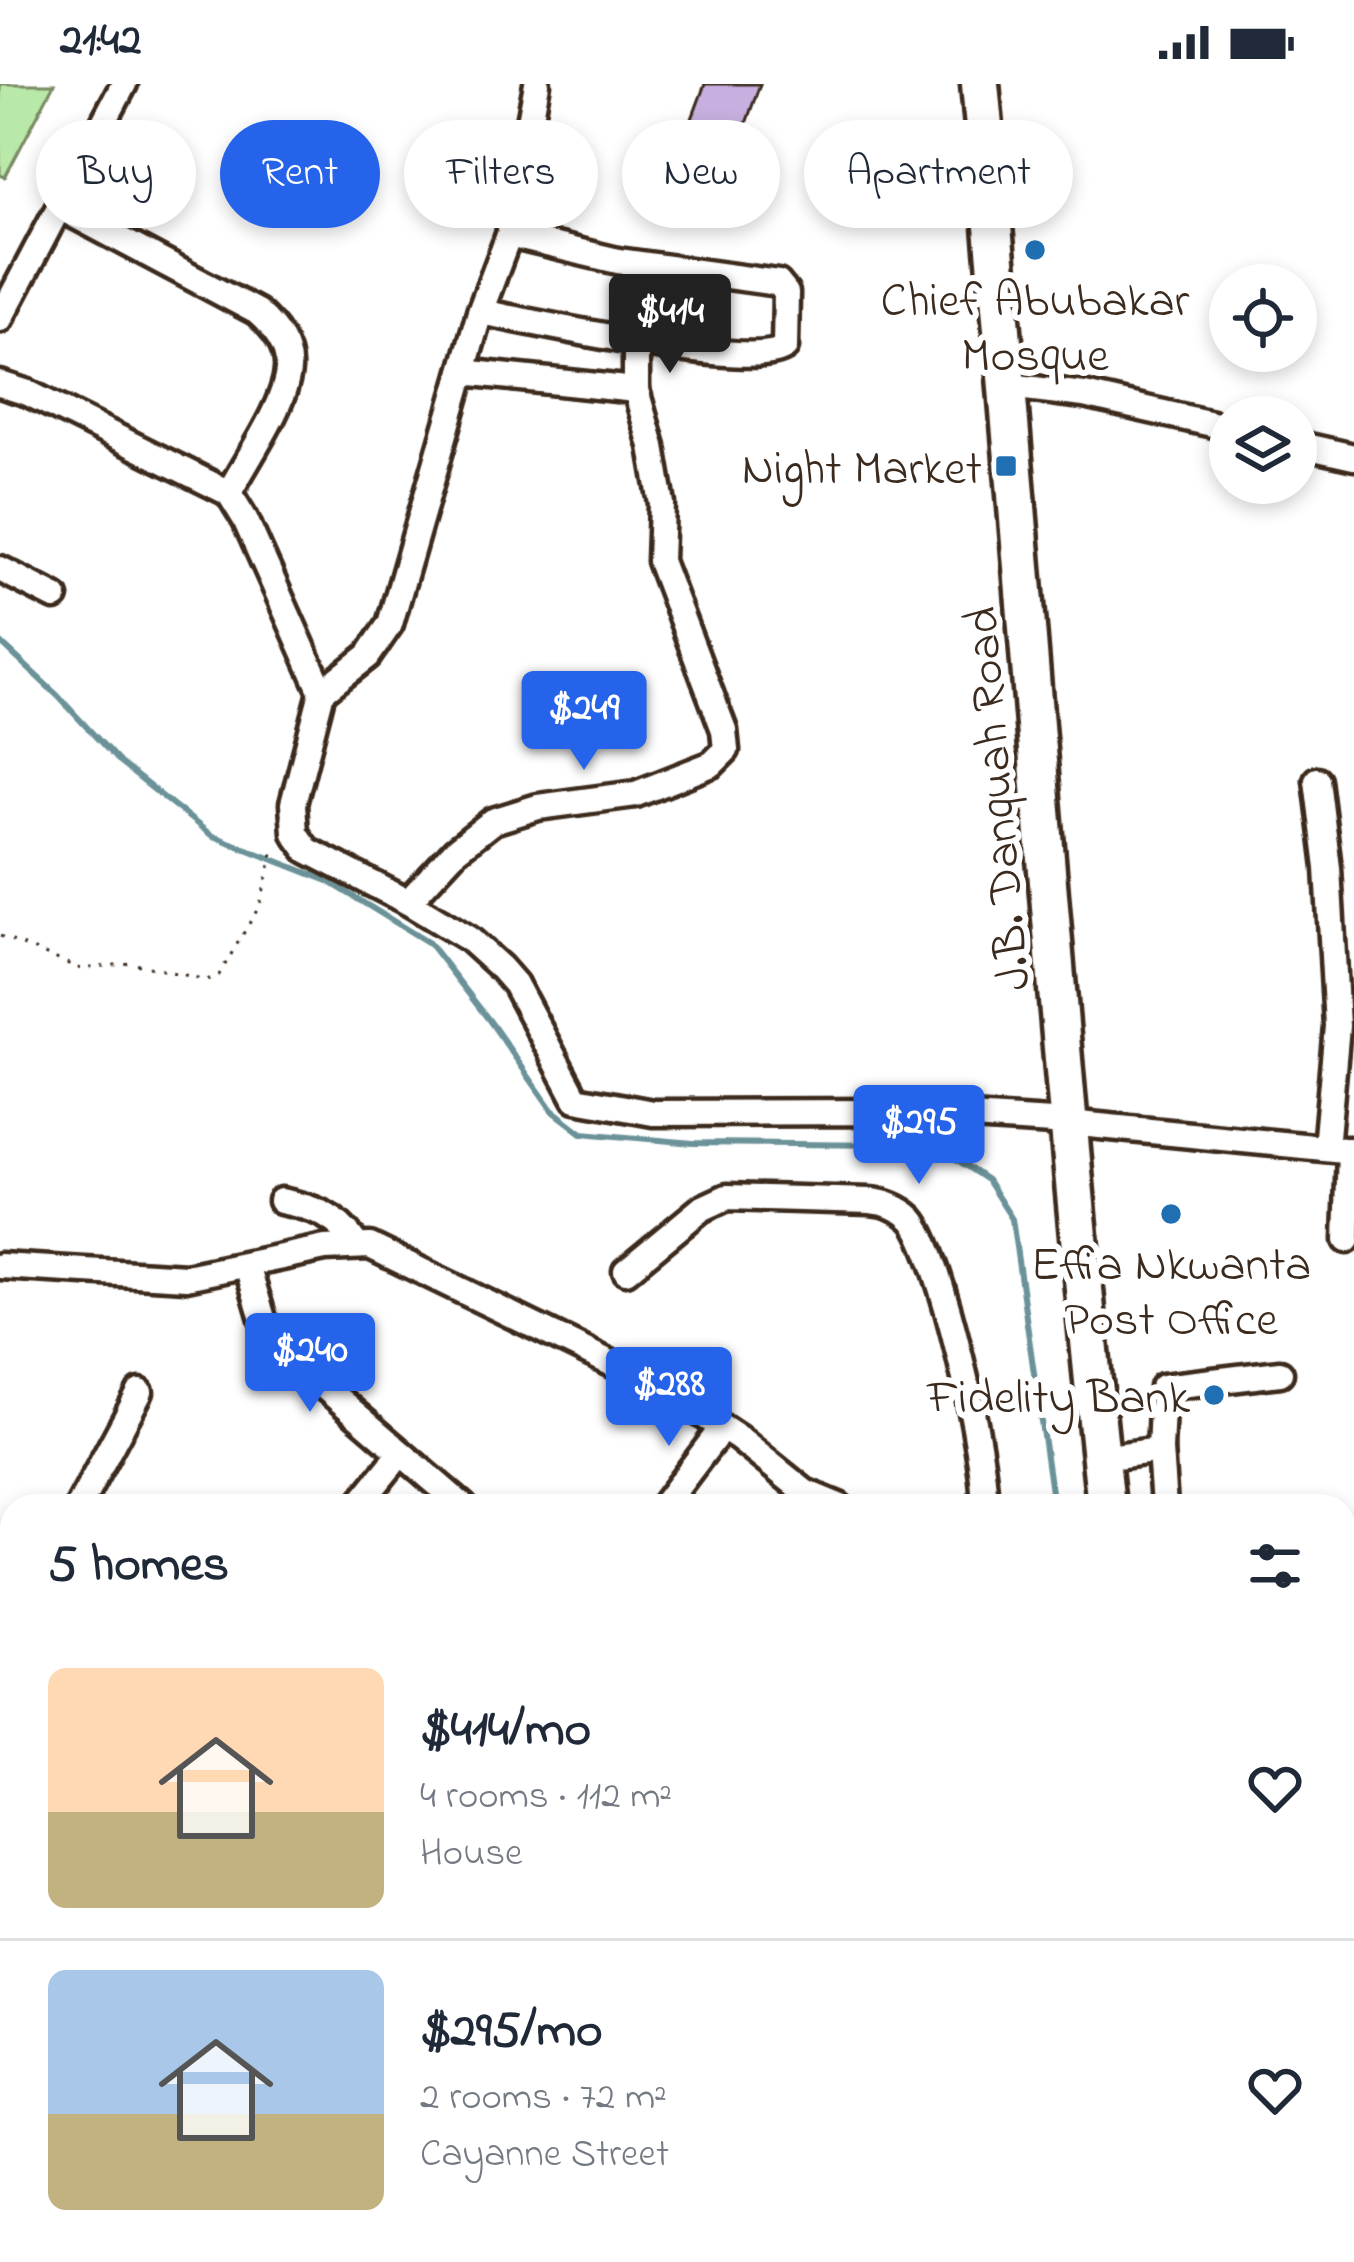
<!DOCTYPE html>
<html lang="en">
<head>
<meta charset="utf-8">
<style>
  body { margin:0; font-family:"Indie Flower",sans-serif; background:#f2f2f3; color:#1f2937; height:100vh; display:flex; flex-direction:column; font-size:45px; white-space:nowrap }
  * { box-sizing:border-box; margin:0 }
  p { font-size:39px; color:#747a83 }
  .icon { flex:none; width:66px; height:66px; fill:none; stroke:currentColor; stroke-width:2; stroke-linecap:round; stroke-linejoin:round }
  .map { position:relative; flex:1; overflow:hidden }
  .drawer { position:absolute; left:0px; top:1410px; width:1356px; height:768px; display:flex; flex-direction:column; background:#fff; border-radius:36px 36px 0 0; box-shadow:0 6px 18px #0003 }
  .drawer>* { flex:none }
  .guide { position:absolute; left:36px; top:36px; width:1284px; height:108px; display:flex; gap:24px }
  .tools { position:absolute; left:1209px; top:180px; display:grid; gap:24px }
  .tools a { display:grid; place-items:center; width:108px; height:108px; border-radius:50%; background:#fff; box-shadow:0 6px 18px #0003; font-size:60px }
  .price { position:absolute; translate:-50% -102px; padding:0 27px; border-radius:12px; background:#2563eb; color:#fff; font-size:39px; line-height:78px; filter:drop-shadow(0 3px 6px #0008) }
  .price::after { content:''; position:absolute; left:50%; top:72px; width:36px; height:27px; margin-left:-18px; background:inherit; clip-path:polygon(0 0,100% 0,50% 100%) }
  .price.selected { background:#222; color:#fff }
  ul { padding:0; list-style:none }
  li { display:flex; align-items:center; gap:36px; height:300px; padding:0 48px }
  li+li { border-top:3px solid #e0e1e3 }
  li span { display:grid; place-items:center; flex:none; width:336px; height:240px; border-radius:18px; color:#555 }
  li>.icon { margin-inline-start:auto }
  span .icon { width:144px; height:144px; fill:#fffc; stroke-width:1 }
  li b { font-size:51px }
  h2 { display:flex; justify-content:space-between; align-items:center; height:144px; padding:0 48px; font-size:51px }
  .tag { padding:0 42px; border-radius:54px; background:#fff; box-shadow:0 6px 18px #0003; font-size:42px; line-height:108px }
  .tag.selected { background:#2563eb; color:#fff }
  .status { display:flex; justify-content:space-between; align-items:center; height:84px; padding:0 60px; background:#fff; direction:ltr }
  .status svg { height:33px; fill:currentColor }
  .map>svg:first-child { display:block }
  .pitch { fill:#b9e9a9; stroke:#7a8a64; stroke-width:3 }
  .lines { fill:none; stroke-linecap:round; stroke-linejoin:round }
  .stream { stroke:#6a9298; stroke-width:6 }
  .building { fill:#c7b0df; stroke:#3b2a1e; stroke-width:3 }
  .minor-casing { stroke:#3b2a1e; stroke-width:33 }
  .highway-casing { stroke:#3b2a1e; stroke-width:45 }
  .path { stroke:#3b2a1e; stroke-width:3; stroke-dasharray:3 9; stroke-linecap:butt }
  .minor { stroke:#fff; stroke-width:24 }
  .highway { stroke:#fff; stroke-width:36 }
  .poi-dot { fill:#1f6fb2; stroke:#fff; stroke-width:4.5 }
  .labels { text-anchor:middle; stroke-width:12; stroke-linejoin:round; paint-order:stroke }
  .poi-label { font-size:48px; fill:#3b2a1e; stroke:#fff }
  .street-label { font-size:48px; fill:#3b2a1e; stroke:#fff }
</style>
</head>
<body>
<div class="status"><b>21:42</b><svg viewBox="0 0 49 12"><path d="M0 12V9h3v3zM5 12V6h3v6zM10 12V3h3v9zM15 12V0h3v12zM26 1h20v11H26zM47 4h2v5h-2z"/></svg></div>
<div class="map">
<svg width="1354" height="2178" viewBox="0 0 1354 2178">
  <rect width="100%" height="100%" fill="#fff"/>
  <filter id="ink" filterUnits="userSpaceOnUse"><feTurbulence type="fractalNoise" baseFrequency=".00833" numOctaves="2"/><feDisplacementMap in="SourceGraphic" scale="24" xChannelSelector="R" yChannelSelector="G"/><feConvolveMatrix kernelMatrix="1 2 1 2 8 2 1 2 1" color-interpolation-filters="sRGB"/></filter>
  <g filter="url(#ink)">
    <path class="pitch" d="M0,0H54L5,93L0,91Z"/>
    <g class="lines">
      <g class="stream">
        <path d="M0,558L58,612L120,679L211,751L328,797L429,859L489,936L552,1026L582,1049L693,1059L885,1061L950,1071L987,1096L1012,1135L1053,1422"/>
        <path d="M1344,1666L1354,1669"/>
      </g>
    </g>
    <path class="building" d="M705,0H760L737,65L689,43Z"/>
    <g class="lines">
      <defs>
        <g id="minor">
          <path d="M59,123L257,228C273,242 290,263 288,286C285,322 246,376 229,409"/>
          <path d="M480,228C529,237 754,288 785,263L786,209L778,199L618,177L509,151"/>
          <path d="M0,235L124,0"/>
          <path d="M463,288L636,306V257"/>
          <path d="M0,300L28,309L229,409L245,435L322,608L293,720L295,749L307,766L408,818L469,855L501,884L515,900L576,1015L653,1029L889,1028L1069,1039L1354,1067"/>
          <path d="M1009,302L1084,311L1230,344"/>
          <path d="M1296,360L1354,373"/>
          <path d="M0,485L55,513"/>
          <path d="M322,608L368,572L390,540L480,228L509,151L537,0"/>
          <path d="M1317,696L1328,784L1337,942L1326,1064"/>
          <path d="M408,818L455,767L493,737L538,723L636,710L712,680L726,666L724,646L660,477L662,420L652,362L636,306"/>
          <path d="M281,1117C315,1124 336,1131 356,1160"/>
          <path d="M1347,1156L1350,1066"/>
          <path d="M247,1181L264,1238L302,1284L463,1422"/>
          <path d="M0,1182L186,1193L325,1164L370,1162L662,1304L738,1354L805,1408L839,1422"/>
          <path d="M626,1187L701,1125L727,1113L870,1117C885,1118 901,1124 912,1135C940,1166 988,1377 984,1422"/>
          <path d="M1160,1366L1164,1422"/>
          <path d="M1101,1374L1160,1366L1163,1303L1280,1289"/>
          <path d="M79,1422L140,1308"/>
          <path d="M358,1422L401,1369"/>
          <path d="M663,1422L722,1344"/>
          <path d="M0,1585L12,1592"/>
          <path d="M1344,1764L1354,1765"/>
          <path d="M0,1815L12,1822"/>
          <path d="M0,2027L12,2033"/>
          <path d="M596,2166L612,2178"/>
        </g>
        <g id="highway">
          <path d="M980,0C1025,474 1055,949 1106,1422"/>
          <path d="M1187,2166L1189,2178"/>
        </g>
      </defs>
      <use href="#minor" class="minor-casing"/>
      <use href="#highway" class="highway-casing"/>
      <path class="path" d="M0,852L81,885L131,879L207,896L219,891L260,821L275,761"/>
      <use href="#minor" class="minor"/>
      <use href="#highway" class="highway"/>
    </g>
  </g>
  <g class="poi-dot">
    <circle cx="1035" cy="166" r="12"/>
    <rect x="994" y="370" width="24" height="24" rx="6"/>
    <circle cx="1171" cy="1130" r="12"/>
    <circle cx="1214" cy="1311" r="12"/>
  </g>
  <g class="labels">
    <g class="poi-label">
      <text x="1035" y="231">Chief Abubakar<tspan x="1035" dy="55">Mosque</tspan></text>
      <text x="982" y="399" text-anchor="end">Night Market</text>
      <text x="1171" y="1195">Effia Nkwanta<tspan x="1171" dy="55">Post Office</tspan></text>
      <text x="1190" y="1328" text-anchor="end">Fidelity Bank</text>
    </g>
    <g class="street-label">
      <text transform="translate(995 715) rotate(-95)" y="17">J.B. Danquah Road</text>
    </g>
  </g>
</svg>
<div class="tools">
<a><svg class="icon" aria-label="locate" viewBox="0 0 24 24"><circle cx="12" cy="12" r="6"/><path d="M12 2v4M12 18v4M2 12h4M18 12h4"/></svg></a>
<a><svg class="icon" aria-label="layers" viewBox="0 0 24 24"><path d="M12 4l9 5-9 5-9-5zM3 14l9 5 9-5"/></svg></a>
</div>
<b class="price selected" style="left:670px;top:292px">$414</b>
<b class="price" style="left:584px;top:689px">$249</b>
<b class="price" style="left:919px;top:1103px">$295</b>
<b class="price" style="left:310px;top:1331px">$240</b>
<b class="price" style="left:669px;top:1365px">$288</b>
<div class="guide">
<a class="tag">Buy</a>
<a class="tag selected">Rent</a>
<a class="tag">Filters</a>
<a class="tag">New</a>
<a class="tag">Apartment</a>
</div>
<section class="drawer">
<h2>5 homes<svg class="icon" aria-label="filters" viewBox="0 0 24 24"><path d="M4 7h16M4 17h16"/><circle cx="9" cy="7" r="2"/><circle cx="15" cy="17" r="2"/></svg></h2>
<ul>
<li><span style="background:linear-gradient(#ffd9b3 60%,#c2b280 0)"><svg class="icon" aria-label="home" viewBox="0 0 24 24"><path d="M3 11l9-7 9 7M6 9v11h12V9"/></svg></span><div><b>$414/mo</b><p>4 rooms · 112 m²</p><p>House</p></div><svg class="icon" aria-label="heart" viewBox="0 0 24 24"><path d="M12 20l-8-8c-3-5 5-10 8-4 3-6 11-1 8 4z"/></svg></li>
<li><span style="background:linear-gradient(#a9c7e8 60%,#c2b280 0)"><svg class="icon" aria-label="home" viewBox="0 0 24 24"><path d="M3 11l9-7 9 7M6 9v11h12V9"/></svg></span><div><b>$295/mo</b><p>2 rooms · 72 m²</p><p>Cayanne Street</p></div><svg class="icon" aria-label="heart" viewBox="0 0 24 24"><path d="M12 20l-8-8c-3-5 5-10 8-4 3-6 11-1 8 4z"/></svg></li>
</ul>
</section>
</div>
</body>
</html>
